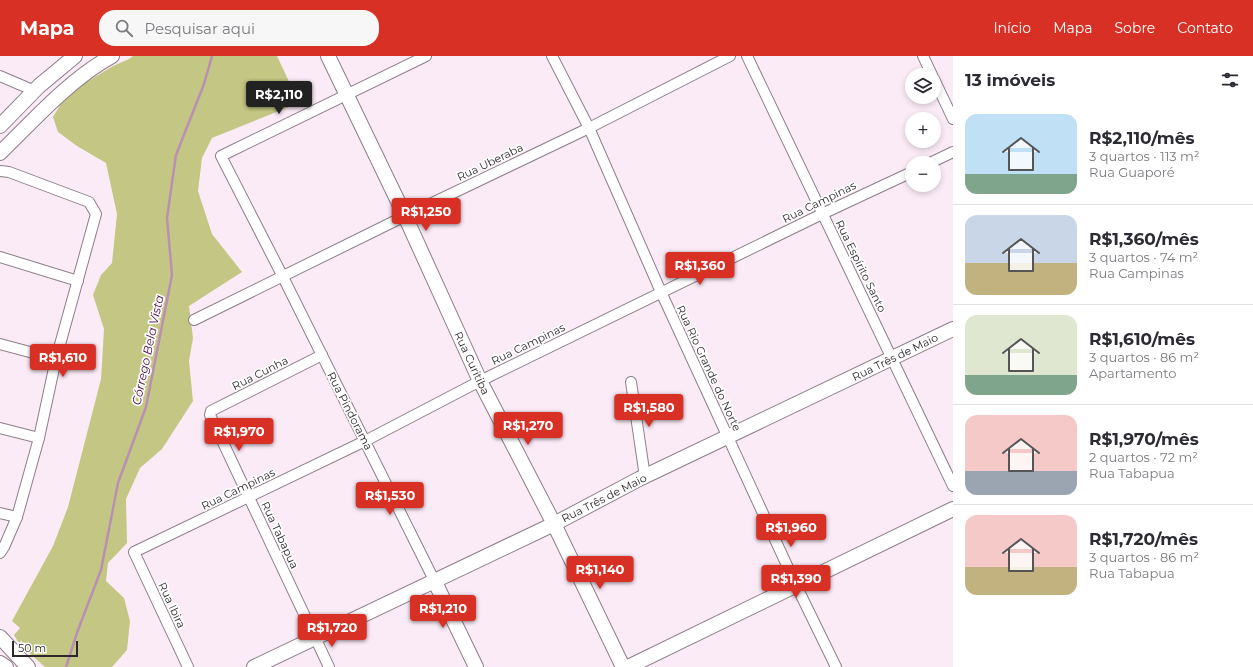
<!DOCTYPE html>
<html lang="pt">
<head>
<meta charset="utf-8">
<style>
  body { margin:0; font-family:Montserrat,sans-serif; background:#f7f7f7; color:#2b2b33; height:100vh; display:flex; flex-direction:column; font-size:15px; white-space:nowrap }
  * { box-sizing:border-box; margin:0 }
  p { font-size:13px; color:#7c7c81 }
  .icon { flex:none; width:22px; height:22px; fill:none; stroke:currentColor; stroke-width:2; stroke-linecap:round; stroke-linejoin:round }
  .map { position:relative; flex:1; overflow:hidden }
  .sheet { display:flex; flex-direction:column; background:#fff; width:300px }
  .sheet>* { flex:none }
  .controls { position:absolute; left:905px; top:12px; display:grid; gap:8px }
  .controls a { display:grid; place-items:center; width:36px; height:36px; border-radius:50%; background:#fff; box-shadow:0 2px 6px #0003; font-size:20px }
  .scale { position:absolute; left:12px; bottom:10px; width:66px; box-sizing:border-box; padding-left:4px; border:2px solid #2d272b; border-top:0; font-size:11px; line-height:14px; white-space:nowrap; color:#2d272b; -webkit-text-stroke:3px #fefefe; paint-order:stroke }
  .price { position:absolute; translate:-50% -34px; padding:0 9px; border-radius:4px; background:#d93025; color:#fff; font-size:13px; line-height:26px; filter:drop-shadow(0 1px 2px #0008) }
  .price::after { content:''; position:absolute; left:50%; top:24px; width:12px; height:9px; margin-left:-6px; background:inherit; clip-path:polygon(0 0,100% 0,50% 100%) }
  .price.current { background:#222; color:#fff }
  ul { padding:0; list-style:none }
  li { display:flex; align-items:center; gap:12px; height:100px; padding:0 12px }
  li+li { border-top:1px solid #e1e1e2 }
  li span { display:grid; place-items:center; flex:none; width:112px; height:80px; border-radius:12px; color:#555 }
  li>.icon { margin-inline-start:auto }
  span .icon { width:48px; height:48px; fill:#fffc; stroke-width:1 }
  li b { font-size:17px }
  h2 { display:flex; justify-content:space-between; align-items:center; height:48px; padding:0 12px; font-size:17px }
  header { display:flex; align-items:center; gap:24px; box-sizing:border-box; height:56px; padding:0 20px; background:#d93025; color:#fff }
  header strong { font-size:19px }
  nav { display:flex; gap:22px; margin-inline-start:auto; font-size:14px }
  .search { width:280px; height:36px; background:#f7f7f7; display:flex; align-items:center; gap:10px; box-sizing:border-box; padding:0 14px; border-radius:16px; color:#7c7c81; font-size:15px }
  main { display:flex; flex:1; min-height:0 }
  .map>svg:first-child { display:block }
  .forest { fill:#c4c783 }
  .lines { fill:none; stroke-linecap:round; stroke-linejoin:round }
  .stream { stroke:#ba8fb1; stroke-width:2.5 }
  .street-casing { stroke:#8c7e89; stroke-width:12 }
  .secondary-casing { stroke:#8c7e89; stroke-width:16 }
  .street { stroke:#fff; stroke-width:10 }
  .secondary { stroke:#fff; stroke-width:14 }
  .labels { text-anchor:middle; stroke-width:3.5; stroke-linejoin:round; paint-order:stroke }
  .street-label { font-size:11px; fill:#2d272b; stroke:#fefefe }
  .water-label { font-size:12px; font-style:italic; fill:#4d0a45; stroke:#fefefe }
</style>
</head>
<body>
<header>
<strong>Mapa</strong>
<div class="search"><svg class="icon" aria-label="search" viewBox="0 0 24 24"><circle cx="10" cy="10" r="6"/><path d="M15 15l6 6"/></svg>Pesquisar aqui</div>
<nav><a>Início</a><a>Mapa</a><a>Sobre</a><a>Contato</a></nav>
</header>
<main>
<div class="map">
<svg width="953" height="611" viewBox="0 0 953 611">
  <rect width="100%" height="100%" fill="#fbebf7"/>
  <path class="forest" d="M133,0H277L299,47L212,82L202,102L198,135L212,178L242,216L189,250L193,282L189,305L193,345L162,393L140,412L126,443L127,487L108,507L106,525L124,542L130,565L127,594L112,611H45L20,589L14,579L20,572L12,565L53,490L68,451L101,323L104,273L93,239L101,219L112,207L117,158L106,107L77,90L58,76L53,61L62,46L82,29L113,10L129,3Z"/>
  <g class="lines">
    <path class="stream" d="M66,611L78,574L101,514L118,427L146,351L172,219L167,162L176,99L204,28L212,0"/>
    <defs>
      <g id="street">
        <path d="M426,0L221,100L283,221L434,524"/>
        <path d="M552,0L589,72L661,236L796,529L836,611"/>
        <path d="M747,0L953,430"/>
        <path d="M923,0L932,19"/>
        <path d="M0,20L35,35"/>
        <path d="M934,23L953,63"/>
        <path d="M930,107L953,96"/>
        <path d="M0,115L9,116L89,146L96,158L56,303L39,382L17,461L4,491L0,497"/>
        <path d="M0,201L78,225"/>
        <path d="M194,264L405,160L589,72L730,0"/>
        <path d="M0,288L56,303"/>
        <path d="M322,299L211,355L210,359L329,611"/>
        <path d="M631,326L645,421"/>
        <path d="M0,372L39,382"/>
        <path d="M0,457L17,461"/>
        <path d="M188,611L134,496L365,385L480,325L822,158L912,116"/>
      </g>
      <g id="secondary">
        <path d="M328,0L405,160L480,325L554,468L623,611"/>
        <path d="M0,70L39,30L75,0"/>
        <path d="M0,97C35,63 69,24 112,0"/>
        <path d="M434,524L476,611"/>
        <path d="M0,581L28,611"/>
        <path d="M0,607L6,611"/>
        <path d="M254,611L554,468L639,423L953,273"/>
        <path d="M628,611L953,453"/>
      </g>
    </defs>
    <use href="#street" class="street-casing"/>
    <use href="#secondary" class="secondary-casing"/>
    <use href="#street" class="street"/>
    <use href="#secondary" class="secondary"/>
  </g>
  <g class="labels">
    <g class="street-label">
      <text transform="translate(490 106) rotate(-26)" y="4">Rua Uberaba</text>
      <text transform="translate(819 146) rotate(-26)" y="4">Rua Campinas</text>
      <text transform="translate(861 210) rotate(64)" y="4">Rua Espírito Santo</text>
      <text transform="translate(528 288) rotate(-26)" y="4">Rua Campinas</text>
      <text transform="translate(895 301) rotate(-26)" y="4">Rua Três de Maio</text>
      <text transform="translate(472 307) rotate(65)" y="4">Rua Curitiba</text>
      <text transform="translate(709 312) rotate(65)" y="4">Rua Rio Grande do Norte</text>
      <text transform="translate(260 317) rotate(-27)" y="4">Rua Cunha</text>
      <text transform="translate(350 355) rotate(63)" y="4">Rua Pindorama</text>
      <text transform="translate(238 433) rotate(-26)" y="4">Rua Campinas</text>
      <text transform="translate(604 442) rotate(-27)" y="4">Rua Três de Maio</text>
      <text transform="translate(280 479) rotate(65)" y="4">Rua Tabapua</text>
      <text transform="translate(172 549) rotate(65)" y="4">Rua Ibira</text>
    </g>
    <g class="water-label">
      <text transform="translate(148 294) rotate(-78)" y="4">Córrego Bela Vista</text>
    </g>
  </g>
</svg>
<div class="controls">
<a><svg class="icon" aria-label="layers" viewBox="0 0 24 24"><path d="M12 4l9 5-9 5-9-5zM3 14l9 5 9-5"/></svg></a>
<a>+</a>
<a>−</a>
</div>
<div class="scale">50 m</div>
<b class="price current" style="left:279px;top:59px">R$2,110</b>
<b class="price" style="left:426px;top:176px">R$1,250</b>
<b class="price" style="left:700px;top:230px">R$1,360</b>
<b class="price" style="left:63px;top:322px">R$1,610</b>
<b class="price" style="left:649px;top:372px">R$1,580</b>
<b class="price" style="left:528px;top:390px">R$1,270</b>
<b class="price" style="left:239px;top:396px">R$1,970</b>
<b class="price" style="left:390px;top:460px">R$1,530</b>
<b class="price" style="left:791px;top:492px">R$1,960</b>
<b class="price" style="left:600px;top:534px">R$1,140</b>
<b class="price" style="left:796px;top:543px">R$1,390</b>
<b class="price" style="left:443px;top:573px">R$1,210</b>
<b class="price" style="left:332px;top:592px">R$1,720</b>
</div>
<section class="sheet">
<h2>13 imóveis<svg class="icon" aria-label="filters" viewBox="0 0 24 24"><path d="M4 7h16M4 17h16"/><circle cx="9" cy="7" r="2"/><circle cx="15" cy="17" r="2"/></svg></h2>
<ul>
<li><span style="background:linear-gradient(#bfe0f5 75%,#7fa58c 0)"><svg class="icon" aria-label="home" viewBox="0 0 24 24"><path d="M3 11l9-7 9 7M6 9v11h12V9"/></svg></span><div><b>R$2,110/mês</b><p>3 quartos · 113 m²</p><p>Rua Guaporé</p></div></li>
<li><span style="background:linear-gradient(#c9d6e8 60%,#c2b280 0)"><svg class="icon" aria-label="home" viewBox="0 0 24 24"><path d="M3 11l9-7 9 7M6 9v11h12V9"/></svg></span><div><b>R$1,360/mês</b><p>3 quartos · 74 m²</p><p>Rua Campinas</p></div></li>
<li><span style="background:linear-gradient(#dfe7d0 75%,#7fa58c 0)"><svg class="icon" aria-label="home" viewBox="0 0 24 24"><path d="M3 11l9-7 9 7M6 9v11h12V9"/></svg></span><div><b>R$1,610/mês</b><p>3 quartos · 86 m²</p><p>Apartamento</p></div></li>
<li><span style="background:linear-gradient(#f6c9c9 70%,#9aa5b1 0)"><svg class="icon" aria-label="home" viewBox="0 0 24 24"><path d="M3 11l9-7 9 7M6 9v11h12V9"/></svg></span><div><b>R$1,970/mês</b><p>2 quartos · 72 m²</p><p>Rua Tabapua</p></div></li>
<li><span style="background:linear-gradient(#f6c9c9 65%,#c2b280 0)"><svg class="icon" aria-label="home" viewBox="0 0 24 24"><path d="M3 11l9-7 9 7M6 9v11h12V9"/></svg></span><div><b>R$1,720/mês</b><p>3 quartos · 86 m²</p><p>Rua Tabapua</p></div></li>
</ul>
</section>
</main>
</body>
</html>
